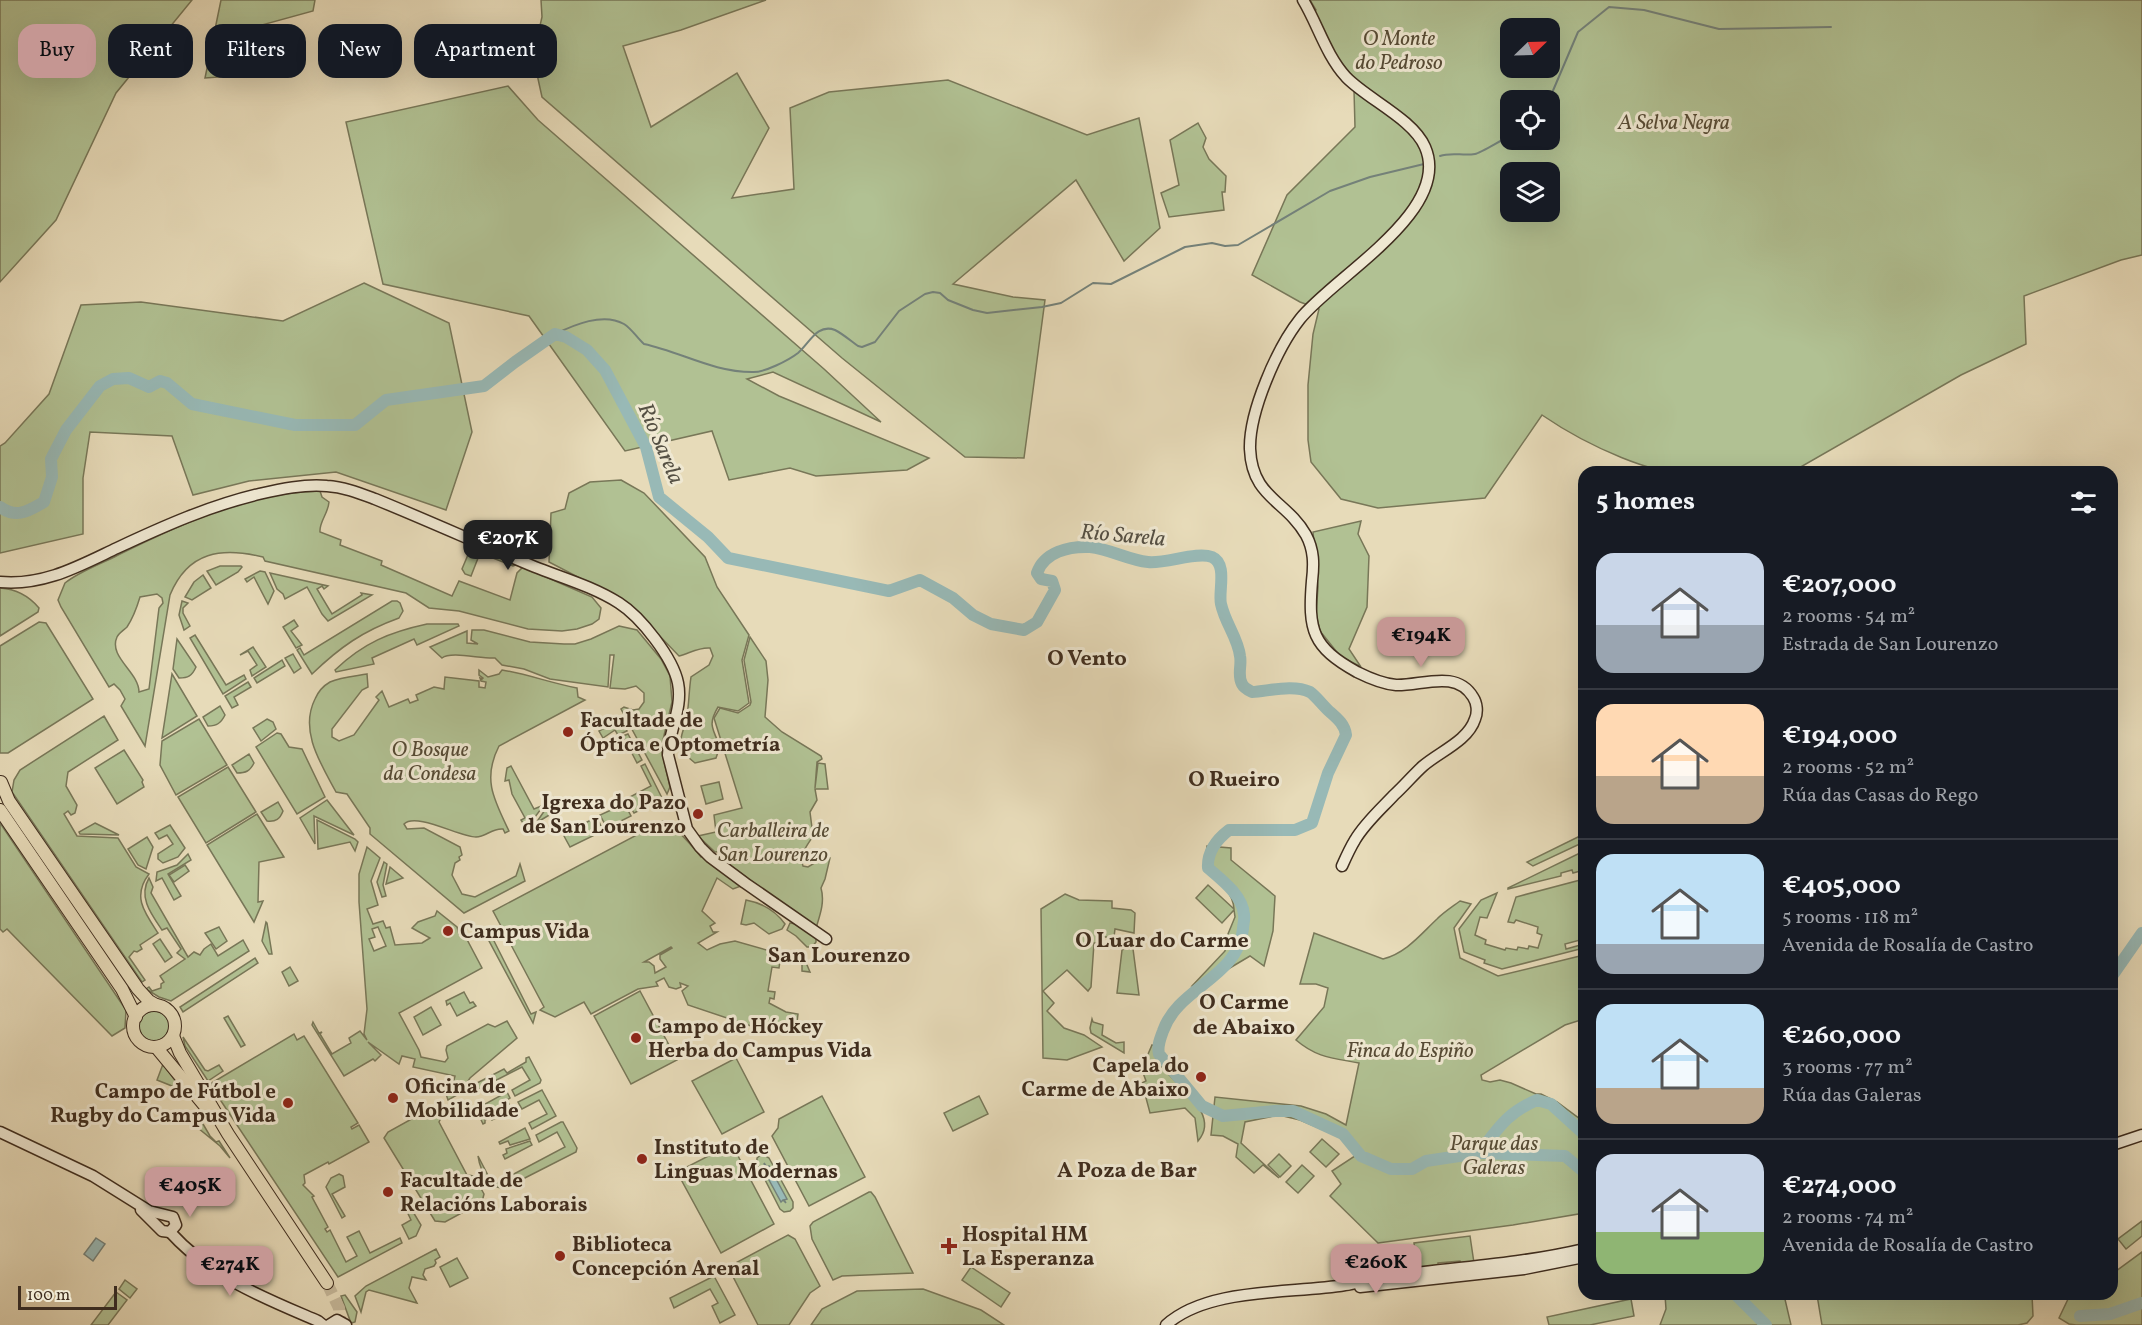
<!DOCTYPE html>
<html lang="en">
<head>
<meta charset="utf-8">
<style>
  body { margin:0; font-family:Vollkorn,serif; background:#20242c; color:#f1f3f6; height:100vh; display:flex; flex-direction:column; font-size:22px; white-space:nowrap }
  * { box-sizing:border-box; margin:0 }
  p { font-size:20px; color:#9ea1a6 }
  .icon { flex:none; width:33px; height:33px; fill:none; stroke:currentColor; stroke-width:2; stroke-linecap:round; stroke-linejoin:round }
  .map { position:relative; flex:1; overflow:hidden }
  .side { position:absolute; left:1578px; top:466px; width:540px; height:834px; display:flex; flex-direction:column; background:#171b24; border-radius:18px; box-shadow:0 6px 24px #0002 }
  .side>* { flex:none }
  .banner { position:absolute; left:18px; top:24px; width:570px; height:54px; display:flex; gap:12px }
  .needle { width:39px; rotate:67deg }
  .fabs { position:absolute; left:1500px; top:18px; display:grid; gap:12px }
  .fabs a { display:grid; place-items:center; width:60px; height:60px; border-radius:12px; background:#171b24; box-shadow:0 6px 24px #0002; font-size:30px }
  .scale { position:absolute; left:18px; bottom:15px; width:99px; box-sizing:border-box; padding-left:6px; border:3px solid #3f2d1e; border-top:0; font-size:16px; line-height:21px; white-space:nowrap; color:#3f2d1e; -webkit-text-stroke:4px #efe8d2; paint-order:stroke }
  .price { position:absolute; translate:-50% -51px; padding:0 14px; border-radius:12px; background:#c59692; color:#111; font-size:20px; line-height:39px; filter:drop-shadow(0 2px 3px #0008) }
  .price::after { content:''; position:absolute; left:50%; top:36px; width:18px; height:14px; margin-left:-9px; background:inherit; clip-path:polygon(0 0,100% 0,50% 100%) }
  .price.on { background:#222; color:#fff }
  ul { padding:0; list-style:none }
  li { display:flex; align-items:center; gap:18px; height:150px; padding:0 18px }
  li+li { border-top:2px solid #363941 }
  li span { display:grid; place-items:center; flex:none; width:168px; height:120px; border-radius:18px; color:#555 }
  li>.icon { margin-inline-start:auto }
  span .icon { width:72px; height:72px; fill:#fffc; stroke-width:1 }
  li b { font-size:26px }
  h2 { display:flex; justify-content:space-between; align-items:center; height:72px; padding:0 18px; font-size:26px }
  .pill { padding:0 21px; border-radius:18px; background:#171b24; box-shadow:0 6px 24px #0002; font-size:21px; line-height:54px }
  .pill.on { background:#c59692; color:#111 }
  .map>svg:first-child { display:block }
  .green { fill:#b1c193; stroke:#787758; stroke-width:1.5; fill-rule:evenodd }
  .water { fill:#98b9b6; stroke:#748179; stroke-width:1.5 }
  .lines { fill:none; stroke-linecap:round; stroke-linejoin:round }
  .stream { stroke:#748179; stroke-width:2 }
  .river { stroke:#98b9b6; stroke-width:12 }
  .primary-tunnel { stroke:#c5b89a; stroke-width:12; stroke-dasharray:12 6; stroke-linecap:butt }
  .secondary-casing { stroke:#3f2d1e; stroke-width:13 }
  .primary-casing { stroke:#3f2d1e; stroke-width:14 }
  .secondary { stroke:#efe8d2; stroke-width:10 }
  .primary { stroke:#e7dbb9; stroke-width:12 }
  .poi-dot { fill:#8f2418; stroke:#efe8d2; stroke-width:2 }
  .labels { text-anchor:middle; stroke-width:6; stroke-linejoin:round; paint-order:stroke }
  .park-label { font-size:21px; font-style:italic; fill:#564b35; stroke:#efe8d2 }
  .poi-label { font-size:21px; font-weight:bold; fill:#3f2d1e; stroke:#efe8d2; text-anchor:start }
  .water-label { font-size:22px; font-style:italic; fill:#555044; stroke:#efe8d2 }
  .neighbourhood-label { font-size:22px; font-weight:bold; fill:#3f2d1e; stroke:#efe8d2 }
</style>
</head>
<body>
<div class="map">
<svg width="2142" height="1325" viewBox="0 0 2142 1325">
  <rect width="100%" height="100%" fill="#e7dbb9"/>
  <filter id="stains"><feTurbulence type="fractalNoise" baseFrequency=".00333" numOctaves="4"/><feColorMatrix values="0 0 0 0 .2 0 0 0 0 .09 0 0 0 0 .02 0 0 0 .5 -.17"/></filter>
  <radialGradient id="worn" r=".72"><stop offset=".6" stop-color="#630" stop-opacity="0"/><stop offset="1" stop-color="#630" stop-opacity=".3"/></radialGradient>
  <g class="green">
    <path d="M0,0H192L116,93L56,220L0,282Z"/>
    <path d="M221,0H315L313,11L258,26L247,75L205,78Z"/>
    <path d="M541,0H766L681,30L623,46L651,127L737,73L769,128L732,198L794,189L790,108L829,92L948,80L1087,135L1139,118L1160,228L1124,261L1076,180L953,284L1013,297L1045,300L1024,458L965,457L842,358L542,97L533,56L542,17Z"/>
    <path d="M1310,0H2142V255L2121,260L2024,296L2026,344L1961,375L1792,472L1706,470C1664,486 1577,439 1542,415L1485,498L1378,508L1341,499L1311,462L1308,440V385L1313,334L1319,309L1300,302L1252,275L1287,195L1355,127L1354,90L1358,83L1336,56L1314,12L1316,10ZM1510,28H1550V68H1510ZM1510,100H1550V140H1510ZM1510,172H1550V212H1510Z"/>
    <path d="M508,86L538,120L824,369L881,422L773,372L747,379L779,396L929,458L907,470L816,476L790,468L729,480L712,431L625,451L529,316L383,284L346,122Z"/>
    <path d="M1198,123L1206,138L1203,147L1209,159L1226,176L1225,192H1222L1224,210L1169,217L1161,193L1179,185L1170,140Z"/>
    <path d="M364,283L449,323L472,432L446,510L336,472L249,481L193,495L172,436L90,432L83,478V534L0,553V446L5,443L49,394L81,305L141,302L283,321Z"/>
    <path d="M621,480L644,493L705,557L717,587L749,635L742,660L749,703L738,711L718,707C708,724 712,728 720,746L716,758L695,763C672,745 682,740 687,716C689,703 689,690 691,677L709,665L713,656L710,648C699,647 690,653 679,656L628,603L549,562L551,513L565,509L569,493L590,482Z"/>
    <path d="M320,491L322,497L329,502C328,514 319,522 320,532L341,540L340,545L382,561L381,565L452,596L459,581L510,600L517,573L523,567L592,597L601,608L599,619L592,624L577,629L562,631L528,629L459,611L429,608L406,593L265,561L263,557C222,547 188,551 170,595L145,746L121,706L125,699L120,690L114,684L109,687L61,607L58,600L65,583C80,571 101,564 118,555C181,524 249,492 320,491ZM157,594L162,598L163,603L159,608L149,689L139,692C139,672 108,657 117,637C119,633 124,630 127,627C133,618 137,607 140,597Z"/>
    <path d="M1361,521L1358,534L1369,556L1367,607L1349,649L1361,667L1340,656L1320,631L1316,615L1318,587L1313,532Z"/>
    <path d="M475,547L515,564L516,565L513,566L480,553L471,576L465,574L462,569L470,550Z"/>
    <path d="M220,566H241L242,567L238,572L216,585L207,571Z"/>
    <path d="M260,571L265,572L274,591L268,604L254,577L247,582L245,579Z"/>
    <path d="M270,573L328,586L324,589L322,586L317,589L332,614L362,595L361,593L372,595L328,621L322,614L307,587L285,599L283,594L277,589Z"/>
    <path d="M203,575L211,588L192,600L185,597L194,582Z"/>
    <path d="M0,588C16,589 29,596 39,608L38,612L0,636Z"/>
    <path d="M182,601L188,603L183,608V613L190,626L184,630L179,615Z"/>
    <path d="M392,601H397L400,603L403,611L399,618C363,631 340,647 312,674L297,650L300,648L304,655Z"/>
    <path d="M294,620L298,626L291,631L302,645L296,648L283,627Z"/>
    <path d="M39,622L46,623L93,699L8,753H0V646Z"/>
    <path d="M427,624H458L459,626L417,645L414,639L372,658L374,664L336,672L335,670C363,643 390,632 427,624Z"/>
    <path d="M619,626L637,630L661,659L670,676L672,702L661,748L670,787L667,794L621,709L624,707L633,710L639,709L644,702V693L636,686L625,689L610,688L614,655H610L608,687L550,679L524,669L502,665L495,658C481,659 451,651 442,658L430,647L467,631V643L478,644L471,640L472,630H484L530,642L564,644H575L591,639Z"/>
    <path d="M195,635L226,685L244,675L246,679L223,694L190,638Z"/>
    <path d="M750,637L766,661L768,680L765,717L782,732L821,756L822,759L817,762L815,788L818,763L825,764L828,789H815L817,800L810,812L813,836C807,846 799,854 803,866L808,867L826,856L830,858L825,879L821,888C825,902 820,915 816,928L724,861L726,857L743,854L742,850L715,852L698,836L716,832L714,815L742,808L714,718L720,708L738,713L750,705L751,702L744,660Z"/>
    <path d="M177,639L196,667C192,676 188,678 179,678L173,669Z"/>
    <path d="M253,647L266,667L252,676L250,670L257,665L248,651L240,655Z"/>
    <path d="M293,654L301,668L294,673L285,658Z"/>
    <path d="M282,660L285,666L257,683L254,678Z"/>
    <path d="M479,670L488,677L499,674L502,670C527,674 551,683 577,688L578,697L585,700L499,746C482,779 494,800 509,831L505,833L503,829C492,828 486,837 476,837C460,837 416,812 404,824L407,829L424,828L460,847L462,855L459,857L460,860L455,863L452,875L462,894L475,897L516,876L520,864L525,881L464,913L370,834V828L347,794L336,792C321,764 299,731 315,699C318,692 323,686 330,682C341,677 356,676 367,674L368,687L362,690L332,729V737L339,741L354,735L379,700L376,697L382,691L389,707L408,699L410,703L418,700L416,695L434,687L444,689L445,677L479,681V687L485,688L486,682L481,681L480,678L482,679L483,678L479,675Z"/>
    <path d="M172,674L197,716L162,738Z"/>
    <path d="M248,682L251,687L234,697L238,705L232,708L225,696Z"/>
    <path d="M220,706L225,715C221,723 217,726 208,726L203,717Z"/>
    <path d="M104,716L118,740L68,772L66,786L77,805L75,813L71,815L68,811L64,814L77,836L118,838L136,867L149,874C132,896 144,912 158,933L140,945L142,949L137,952L134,951L129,957L145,980L142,982L12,792L14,780L20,770Z"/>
    <path d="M199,719L227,765L176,795L160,765L162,741Z"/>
    <path d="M267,719L273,722L276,729L261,741L253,728Z"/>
    <path d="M615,722L623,724L627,731L618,735L615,730L603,738L599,731Z"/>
    <path d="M277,733L281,734L289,747L302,749L325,797L297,814L256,747Z"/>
    <path d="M628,734L642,760L637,763L623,736Z"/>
    <path d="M124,750L143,780L142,782L144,787L117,804L95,768Z"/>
    <path d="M249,754L254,763C250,771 246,773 237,773L232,765Z"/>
    <path d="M645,764L662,798L661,800L634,813L626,799L651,786L641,766Z"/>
    <path d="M511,766L534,809L544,805L535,817L523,823L521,820L525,818L512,794L509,780L505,781L507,768Z"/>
    <path d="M228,767L256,812L206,843L178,797Z"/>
    <path d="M719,782L723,799L706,804L701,786Z"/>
    <path d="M554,797L557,801H559L560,804L564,802L566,805L536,823Z"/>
    <path d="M327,800L354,835L314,816L315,844L300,818Z"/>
    <path d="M623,801L631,816L607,828L600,815L622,805L621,802Z"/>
    <path d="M278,802L283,811C280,819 276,822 267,821L261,812Z"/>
    <path d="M9,809L132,988L129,990L6,812Z"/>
    <path d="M257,814L284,857L259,862L258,902L263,901L254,922L207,845Z"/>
    <path d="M597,817L603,831L570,847L564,836L565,833L568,832L569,835L572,833L571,830Z"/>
    <path d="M317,820L355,839L358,842L355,851L350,842L318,849Z"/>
    <path d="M663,821C675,826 693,847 701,857L704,855L741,886L733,889L717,878L702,911L715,923L710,926L713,932H717L698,943L707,950L720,944L735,941L802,960L807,965L810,972L802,971V964L780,961L779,968L772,967L768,991L775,992L774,999L770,998L769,1003L786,1012L798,1014L797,1022L760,1029L688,1005L682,991L688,986L680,983L681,987L676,989L669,987L664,978L656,982L658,986L638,989L591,1014L584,1002L555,1017L540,1010L544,1007L493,911ZM671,947L672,948L660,955V959L666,967L655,973L654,966L649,962H644Z"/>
    <path d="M0,823L126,1010L125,1028L112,1036L7,929L3,932L0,929Z"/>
    <path d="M95,823L119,835L80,834L79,832Z"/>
    <path d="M170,825L185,848L178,857L163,863L158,859V854L173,844L167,835L159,839L155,833Z"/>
    <path d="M1584,834V842L1533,866L1527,862Z"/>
    <path d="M147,837L153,847L146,869L138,865L128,849Z"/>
    <path d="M1207,846L1231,848V860L1275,896L1273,931L1264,966L1250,956L1198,987L1192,986L1225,951L1228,934L1235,917L1234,910L1222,923L1196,898L1208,885L1234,909C1233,891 1217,879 1205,867Z"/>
    <path d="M367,847L380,858L371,881L378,905L367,909L373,924L383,921L386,928L390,927L395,945L422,943L430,938L412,928L418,922L435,916L437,911L457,927L459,934L463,932L482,968L399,1013L419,1050L421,1057L445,1062L448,1058L446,1050L447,1046L488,1024L495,1027L507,1021L517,1038L470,1078L459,1094L448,1100L446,1094L452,1088L455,1076L413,1067L415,1059L402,1056L399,1064L368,1042L381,1055L375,1061L373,1059L344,1076L312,1025L313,1022L319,1033L322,1032L320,1034L332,1054L351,1043L349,1038L360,1031L367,1040L364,1034L367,1009L359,902V874ZM378,927L386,946L374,951L369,939L375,937L372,929Z"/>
    <path d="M1584,851V870L1573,873L1572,870L1561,873V876L1508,889V888Z"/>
    <path d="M188,854L191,860L168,874L181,896L174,900L162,878L156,881L157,872L177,865Z"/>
    <path d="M384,862L387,864L383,885L386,896L382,897L377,882Z"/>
    <path d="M185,865L189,871L174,882L169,875Z"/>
    <path d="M390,867L403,878L386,884Z"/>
    <path d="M149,878L153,887L151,893L188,957L194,952L200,955L204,949L211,944L218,956L243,940L249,951L171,1001L159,997L146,989L149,987L152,991L161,988V984L164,982L160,976L185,959L177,953L181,949L167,928L162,930C151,914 138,897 149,878Z"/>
    <path d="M1584,879V939L1565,944L1566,949L1584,944V948L1502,969L1484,963L1485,960L1464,952L1459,929L1481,900L1497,893L1487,918L1480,917L1475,935L1486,940L1485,944L1505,950L1506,948L1517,950L1518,947L1528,949L1529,946L1538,948L1542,935L1537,933L1538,927L1516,920L1514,923L1508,922L1516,897Z"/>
    <path d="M1065,894L1079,900L1112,901V908L1131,910L1135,913L1134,933L1115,929L1114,937H1103L1102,943H1094L1091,987L1088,991L1067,970L1043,991L1054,1003L1047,1011L1064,1028L1084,1035L1102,1047L1067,1060L1043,1058L1041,909Z"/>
    <path d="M746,900C762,903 775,910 785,924L782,929L769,934L754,923L746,925L741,924Z"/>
    <path d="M1460,901L1471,904L1454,928L1460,958L1498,976L1584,955V1019L1565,1025L1481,1075L1482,1080L1490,1082L1500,1080L1511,1083L1536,1094H1541L1557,1102L1584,1122V1213L1513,1225L1378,1243L1330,1196L1341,1184L1332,1171L1355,1156L1351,1147L1338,1136L1300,1120L1279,1115L1245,1122L1241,1143L1279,1178L1263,1165L1254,1173L1236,1157L1238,1144L1223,1136L1211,1135L1215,1097L1301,1106L1326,1114L1346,1125L1359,1063C1333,1058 1317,1058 1296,1040L1324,1007L1328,988L1316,984H1300L1314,933L1383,959C1406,953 1420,935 1437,919C1444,912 1452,907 1460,901Z"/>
    <path d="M266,922L267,923L272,954H269L262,941Z"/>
    <path d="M790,923L796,924L816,937V942L812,947H807L796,936L787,930Z"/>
    <path d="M219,927L227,941L216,949L205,933Z"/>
    <path d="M492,937L531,1014L536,1012L533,1023L488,939Z"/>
    <path d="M160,939L172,957L165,962L153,944Z"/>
    <path d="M1124,949H1133L1139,995L1117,993L1122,950Z"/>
    <path d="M255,958L258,963L183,1012L180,1007Z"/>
    <path d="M290,967L298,981L289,986L282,972Z"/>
    <path d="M640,991L677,1060L631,1084L594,1016Z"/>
    <path d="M464,992L470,1003L473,1002L476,1006L457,1016L450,1003L447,1005L446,1001Z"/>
    <path d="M431,1007L441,1025L423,1035L414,1017Z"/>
    <circle cx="154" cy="1026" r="15"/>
    <path d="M228,1016L245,1045L241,1047L224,1018Z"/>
    <path d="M1092,1019L1093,1022L1103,1025L1102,1035L1116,1043L1124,1042V1053L1091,1033L1090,1028Z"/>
    <path d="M294,1034L297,1040L304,1036L358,1123L351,1127L352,1129L359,1125L369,1142L329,1164L328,1162L304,1175L305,1183L303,1185L314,1196L312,1197L328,1227L325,1229L327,1232L330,1230L346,1262L357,1256L347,1237L359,1231L370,1253L400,1238L402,1243L338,1277L217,1095L219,1094L210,1084Z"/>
    <path d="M183,1037L205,1070L208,1071L219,1065L223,1071L208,1081L185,1046Z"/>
    <path d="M1152,1045L1156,1046C1156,1049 1154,1052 1155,1055C1162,1079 1225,1110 1198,1141L1195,1118L1185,1108L1150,1113L1142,1083L1146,1081L1142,1070L1143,1068L1146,1070L1150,1063L1145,1061Z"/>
    <path d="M529,1057L541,1080L540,1083L515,1096L512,1090L530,1080L522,1067L473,1092L475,1084L504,1069L507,1073L526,1062V1058Z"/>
    <path d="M736,1058L764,1112L722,1134L692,1081Z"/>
    <path d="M163,1064L182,1090L157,1080Z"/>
    <path d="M542,1090L556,1116L532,1129L529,1123L547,1114L539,1100L522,1109L518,1102Z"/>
    <path d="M507,1092L510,1098L507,1100L509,1104L504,1106L507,1113L492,1120L491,1117L485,1120V1123L483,1124L476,1109Z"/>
    <path d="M822,1096L865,1177L809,1206L772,1136L778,1128L779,1119Z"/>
    <path d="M979,1096L988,1114L953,1131L944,1113Z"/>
    <path d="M435,1106L442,1116L439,1122L467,1175L474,1176L484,1194L482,1202L445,1222L435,1221L384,1138L388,1132Z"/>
    <path d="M196,1112L210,1136L216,1142L219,1141L230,1158L220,1146L187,1119Z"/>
    <path d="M561,1122H563L577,1148L576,1152L513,1184L512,1175L565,1147L557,1132L539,1142L536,1135Z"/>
    <path d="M525,1128L530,1139L510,1145L508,1141L500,1144L499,1142Z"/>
    <path d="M1322,1139L1339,1154L1326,1167L1310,1152Z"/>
    <path d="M530,1141L532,1145L505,1159L503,1155L507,1153L506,1149Z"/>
    <path d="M718,1151L727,1155L737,1154L774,1224L721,1253L677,1172Z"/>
    <path d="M762,1154L769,1158L793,1202V1208L790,1211L784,1212L780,1209L757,1164V1158Z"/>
    <path d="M1279,1154L1291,1166L1280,1177L1268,1165Z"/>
    <path d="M478,1156L493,1185L507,1178L508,1186C491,1194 480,1170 478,1156Z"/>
    <path d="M1302,1165L1314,1176L1298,1193L1286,1182Z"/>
    <path d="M339,1174L343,1176L345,1187L332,1194L345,1216L342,1218L326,1187L331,1178Z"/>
    <path d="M869,1192H871L875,1197L913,1273L842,1276L833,1280L812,1239L810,1226L813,1222Z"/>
    <path d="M401,1199L409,1205L421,1225L416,1236L409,1239L402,1225L411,1220Z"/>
    <path d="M2142,1221V1236L2126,1249L2118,1239Z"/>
    <path d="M788,1235L795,1239L820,1286L810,1293L789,1325H758L728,1267Z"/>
    <path d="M1470,1236L1474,1263L1461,1265L1460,1261L1438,1263V1267L1417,1270L1414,1243Z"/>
    <path d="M436,1249L440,1257L435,1260L436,1263L434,1266L425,1269L423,1275L426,1280L412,1277L409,1288L417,1303L369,1290L366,1292L361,1312L355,1296L366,1286Z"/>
    <path d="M2142,1252V1325H2076L2069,1324L2059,1318L2070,1295L2112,1294V1274Z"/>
    <path d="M457,1258L468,1278L450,1287L440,1267Z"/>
    <path d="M971,1267L1010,1293L1001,1307L962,1280Z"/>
    <path d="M714,1276L735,1315L720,1323L712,1306L718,1303L710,1289L674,1308L670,1298Z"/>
    <path d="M125,1280L137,1289L130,1298L119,1289Z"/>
    <path d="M923,1289L981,1310L1004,1325H811L822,1309L857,1291Z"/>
    <path d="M116,1292L127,1300L108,1325H91Z"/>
    <path d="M345,1295L357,1312L355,1322L351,1323L341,1296Z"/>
    <path d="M1665,1295H1733L1763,1325H1660L1666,1309Z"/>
    <path d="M1739,1295H1784L1791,1325H1769Z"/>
    <path d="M1817,1295H2032L2033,1316L2027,1323L2018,1325H1822Z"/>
    <path d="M1631,1299L1634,1316L1590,1325H1549L1547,1317Z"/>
  </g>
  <g class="water">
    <path d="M764,1163L767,1167L769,1166L787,1199L784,1200L786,1203L783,1200L781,1202L763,1169L765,1167Z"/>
    <path d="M96,1238L105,1244L93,1261L84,1254Z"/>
  </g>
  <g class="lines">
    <g class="stream">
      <path d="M1549,100L1578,32L1609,7L1644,10L1719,29L1831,27"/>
      <path d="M1440,156C1451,152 1463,156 1475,154C1481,153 1501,140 1510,136"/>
      <path d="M555,334C574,325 603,312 624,324C632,329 637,338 644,344C681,352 713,372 752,372C764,373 789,360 798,353C809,344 817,323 835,330C843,334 851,341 858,346L862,347L875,342L899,311L925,294L933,292L940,293L948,300L973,310L987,313L1042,307L1061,303L1093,283L1111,284L1185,247L1212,243L1225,246L1238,245L1330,191L1370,177L1424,164"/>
    </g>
    <g class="river">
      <path d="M0,507C17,519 28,511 44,502L52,477L51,459L66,430L100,386L113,379L129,378L149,387L160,381L167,383L192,404L295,425H355L386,400L484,386L515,362L555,334L566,337L587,350L605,370L646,447L659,497L708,537L728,558L889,591L920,580L953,598L973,615L991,624L1024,630L1037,622L1055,590L1052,581L1041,579L1037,573C1044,552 1069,546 1090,547C1110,549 1128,560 1148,562C1166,564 1197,551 1212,557C1228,564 1218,592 1221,604C1225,623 1238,638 1240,656C1242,665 1237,675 1242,684C1244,688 1248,690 1252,692C1269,691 1293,684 1310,692C1316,696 1324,707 1330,712C1338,719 1345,725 1346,735L1328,773L1312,823L1295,830H1229C1216,840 1207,852 1208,868C1222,880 1243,896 1244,915C1245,919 1243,924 1243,929C1238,978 1178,987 1163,1031C1160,1039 1157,1046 1159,1054L1202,1106L1223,1116L1275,1111H1293L1343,1134L1361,1156L1391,1169H1412L1426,1161L1479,1153C1499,1127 1507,1113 1537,1100L1551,1104L1584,1134"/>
      <path d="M2112,976L2142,933"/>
      <path d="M1479,1153L1565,1156L1584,1172"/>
      <path d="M1735,1294L1766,1325"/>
      <path d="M2080,1316L2110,1314L2142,1303"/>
    </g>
    <path class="primary-tunnel" d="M327,1283L339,1308L340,1325"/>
    <defs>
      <g id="secondary">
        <path d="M1303,0C1318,25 1326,55 1346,77C1367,99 1413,119 1425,147C1453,211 1333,277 1300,319C1277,348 1249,412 1250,449C1252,498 1286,500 1306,535C1314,550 1314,564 1312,581C1308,630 1312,647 1357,672C1369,678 1383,684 1396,685C1421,686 1456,669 1473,697C1477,703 1478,712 1475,719C1468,741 1439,752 1423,766C1413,775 1404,786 1394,795C1381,809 1365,823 1355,840C1350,848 1346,857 1342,866"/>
        <path d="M0,582C44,586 79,566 117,548C164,526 209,506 259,494C281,489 304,484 327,486C344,487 359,493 375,499C429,521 482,545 535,567C563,578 594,587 619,603C641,617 673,658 678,683C683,708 669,730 668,755L687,829L700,847L710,857L745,883L826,939"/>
        <path d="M0,1132L93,1176L149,1211L173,1217L176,1225L170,1232"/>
        <path d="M2112,1145L2142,1135"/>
        <path d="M141,1210L162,1231L170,1232"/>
        <path d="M170,1232C212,1278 262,1297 318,1321L323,1325"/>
        <path d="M1360,1287L1524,1269L1584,1257"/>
        <path d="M329,1325L337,1320L346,1325"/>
        <path d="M1166,1325C1208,1287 1291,1294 1345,1285C1356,1284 1366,1279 1376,1278C1446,1268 1516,1265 1584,1249"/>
      </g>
      <g id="primary">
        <path d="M1,782L9,801L138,989L149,1001L156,1005"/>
        <path d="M0,810L122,989L136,1017"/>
        <circle cx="154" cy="1026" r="21"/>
        <path d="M173,1036L180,1053L228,1134L327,1283"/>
        <path d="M156,1047L205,1106"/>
      </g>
    </defs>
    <use href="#secondary" class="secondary-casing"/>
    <use href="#primary" class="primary-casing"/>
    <use href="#secondary" class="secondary"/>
    <use href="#primary" class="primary"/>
  </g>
  <g class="poi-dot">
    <circle cx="568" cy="732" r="6"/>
    <circle cx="698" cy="814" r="6"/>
    <circle cx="448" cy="931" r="6"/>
    <circle cx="636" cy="1038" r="6"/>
    <circle cx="1201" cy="1077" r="6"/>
    <circle cx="393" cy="1098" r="6"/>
    <circle cx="288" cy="1103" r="6"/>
    <circle cx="642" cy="1159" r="6"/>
    <circle cx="388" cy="1192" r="6"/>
    <path d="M946 1237h6v6h6v6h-6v6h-6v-6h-6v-6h6z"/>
    <circle cx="560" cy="1256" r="6"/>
  </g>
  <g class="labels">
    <g class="park-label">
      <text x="1399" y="45">O Monte<tspan x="1399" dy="24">do Pedroso</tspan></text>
      <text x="1674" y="129">A Selva Negra</text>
      <text x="430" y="756">O Bosque<tspan x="430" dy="24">da Condesa</tspan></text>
      <text x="773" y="837">Carballeira de<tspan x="773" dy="24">San Lourenzo</tspan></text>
      <text x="1410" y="1057">Finca do Espiño</text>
      <text x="1494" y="1150">Parque das<tspan x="1494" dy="24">Galeras</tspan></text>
    </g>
    <g class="poi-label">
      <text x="580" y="727">Facultade de<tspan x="580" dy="24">Óptica e Optometría</tspan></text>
      <text x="686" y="809" text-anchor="end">Igrexa do Pazo<tspan x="686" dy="24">de San Lourenzo</tspan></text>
      <text x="460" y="938">Campus Vida</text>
      <text x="648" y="1033">Campo de Hóckey<tspan x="648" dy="24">Herba do Campus Vida</tspan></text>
      <text x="1189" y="1072" text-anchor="end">Capela do<tspan x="1189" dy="24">Carme de Abaixo</tspan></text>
      <text x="405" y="1093">Oficina de<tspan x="405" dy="24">Mobilidade</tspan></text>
      <text x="276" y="1098" text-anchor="end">Campo de Fútbol e<tspan x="276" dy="24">Rugby do Campus Vida</tspan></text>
      <text x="654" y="1154">Instituto de<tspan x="654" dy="24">Linguas Modernas</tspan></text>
      <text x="400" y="1187">Facultade de<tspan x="400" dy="24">Relacións Laborais</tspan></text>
      <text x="962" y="1241">Hospital HM<tspan x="962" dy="24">La Esperanza</tspan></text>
      <text x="572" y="1251">Biblioteca<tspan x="572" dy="24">Concepción Arenal</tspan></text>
    </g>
    <g class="water-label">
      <text transform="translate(662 443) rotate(67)" y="8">Río Sarela</text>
      <text transform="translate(1123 534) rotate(5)" y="8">Río Sarela</text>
    </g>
    <g class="neighbourhood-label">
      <text x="1087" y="665">O Vento</text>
      <text x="1234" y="786">O Rueiro</text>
      <text x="1162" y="947">O Luar do Carme</text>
      <text x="839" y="962">San Lourenzo</text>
      <text x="1244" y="1009">O Carme<tspan x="1244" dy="25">de Abaixo</tspan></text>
      <text x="1127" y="1177">A Poza de Bar</text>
    </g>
  </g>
  <rect width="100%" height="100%" filter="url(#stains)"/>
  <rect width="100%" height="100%" fill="url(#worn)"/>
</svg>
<div class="fabs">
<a><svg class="needle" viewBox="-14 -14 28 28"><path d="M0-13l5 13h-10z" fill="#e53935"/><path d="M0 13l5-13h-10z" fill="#9ea1a6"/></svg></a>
<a><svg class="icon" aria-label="locate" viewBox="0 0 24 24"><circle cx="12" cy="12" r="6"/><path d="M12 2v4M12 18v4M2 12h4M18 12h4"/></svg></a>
<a><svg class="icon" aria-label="layers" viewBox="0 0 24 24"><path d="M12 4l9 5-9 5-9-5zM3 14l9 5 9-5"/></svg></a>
</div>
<div class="scale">100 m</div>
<b class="price on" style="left:508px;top:571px">€207K</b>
<b class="price" style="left:1421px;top:668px">€194K</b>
<b class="price" style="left:190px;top:1218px">€405K</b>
<b class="price" style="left:1376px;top:1295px">€260K</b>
<b class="price" style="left:230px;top:1297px">€274K</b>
<div class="banner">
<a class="pill on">Buy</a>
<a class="pill">Rent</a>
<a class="pill">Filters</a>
<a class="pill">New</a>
<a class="pill">Apartment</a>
</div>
<section class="side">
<h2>5 homes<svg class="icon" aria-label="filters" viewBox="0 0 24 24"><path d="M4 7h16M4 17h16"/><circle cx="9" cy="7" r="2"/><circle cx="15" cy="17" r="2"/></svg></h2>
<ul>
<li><span style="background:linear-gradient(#c9d6e8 60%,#9aa5b1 0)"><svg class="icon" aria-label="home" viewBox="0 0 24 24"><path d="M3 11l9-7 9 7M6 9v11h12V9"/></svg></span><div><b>€207,000</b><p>2 rooms · 54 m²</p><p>Estrada de San Lourenzo</p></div></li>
<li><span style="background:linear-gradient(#ffd9b3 60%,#b9a48a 0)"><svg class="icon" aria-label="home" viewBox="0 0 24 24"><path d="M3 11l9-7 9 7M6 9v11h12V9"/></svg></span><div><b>€194,000</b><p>2 rooms · 52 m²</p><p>Rúa das Casas do Rego</p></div></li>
<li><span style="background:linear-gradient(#bfe0f5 75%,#9aa5b1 0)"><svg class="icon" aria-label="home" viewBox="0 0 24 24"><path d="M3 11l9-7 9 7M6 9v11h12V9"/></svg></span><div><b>€405,000</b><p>5 rooms · 118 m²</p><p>Avenida de Rosalía de Castro</p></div></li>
<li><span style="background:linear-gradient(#bfe0f5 70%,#b9a48a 0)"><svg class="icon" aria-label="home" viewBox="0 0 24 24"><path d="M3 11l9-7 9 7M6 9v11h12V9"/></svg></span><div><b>€260,000</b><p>3 rooms · 77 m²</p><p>Rúa das Galeras</p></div></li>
<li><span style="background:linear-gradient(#c9d6e8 65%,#8fb573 0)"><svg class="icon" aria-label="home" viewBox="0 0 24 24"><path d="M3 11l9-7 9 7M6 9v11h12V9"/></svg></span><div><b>€274,000</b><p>2 rooms · 74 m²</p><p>Avenida de Rosalía de Castro</p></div></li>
</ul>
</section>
</div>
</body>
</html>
